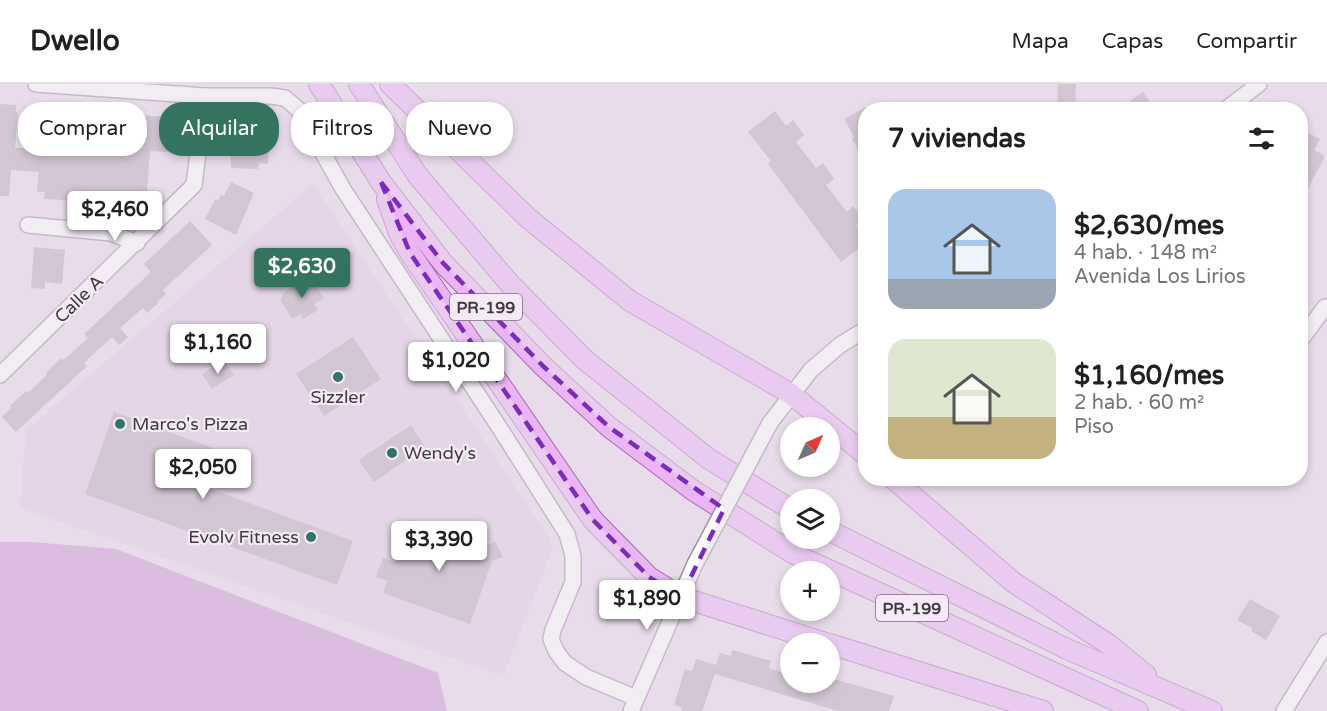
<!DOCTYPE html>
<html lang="es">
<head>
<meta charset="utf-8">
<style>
  body { margin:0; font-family:"Varela Round",sans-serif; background:#f6f6f6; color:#202124; height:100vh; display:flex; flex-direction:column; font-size:22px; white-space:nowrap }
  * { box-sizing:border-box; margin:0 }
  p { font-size:20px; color:#757577 }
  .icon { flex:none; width:33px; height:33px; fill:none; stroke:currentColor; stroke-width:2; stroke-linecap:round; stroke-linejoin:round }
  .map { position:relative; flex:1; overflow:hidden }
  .panel { position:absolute; left:858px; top:18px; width:450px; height:384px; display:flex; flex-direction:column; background:#fff; border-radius:24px; box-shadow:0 3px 9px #0003 }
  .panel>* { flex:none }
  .hud { position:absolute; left:18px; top:18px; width:570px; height:54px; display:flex; gap:12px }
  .needle { width:39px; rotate:45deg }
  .buttons { position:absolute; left:780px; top:333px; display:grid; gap:12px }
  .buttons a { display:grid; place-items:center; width:60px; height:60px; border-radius:50%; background:#fff; box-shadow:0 3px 9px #0003; font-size:30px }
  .price { position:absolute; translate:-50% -51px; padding:0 14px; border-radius:6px; background:#fff; color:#222; font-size:20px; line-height:39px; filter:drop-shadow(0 2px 3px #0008) }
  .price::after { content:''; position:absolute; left:50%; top:36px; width:18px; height:14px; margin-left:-9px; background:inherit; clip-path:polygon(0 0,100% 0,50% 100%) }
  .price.active { background:#347360; color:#fff }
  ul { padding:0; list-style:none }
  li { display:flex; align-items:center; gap:18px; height:150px; padding:0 30px }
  li span { display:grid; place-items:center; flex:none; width:168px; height:120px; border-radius:18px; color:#555 }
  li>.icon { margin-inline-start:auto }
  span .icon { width:72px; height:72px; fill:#fffc; stroke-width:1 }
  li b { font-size:26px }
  h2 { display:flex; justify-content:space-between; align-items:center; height:72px; padding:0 30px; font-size:26px }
  .tag { padding:0 21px; border-radius:24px; background:#fff; box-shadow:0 3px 9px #0003; font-size:21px; line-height:54px }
  .tag.active { background:#347360; color:#fff }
  header { display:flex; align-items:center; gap:36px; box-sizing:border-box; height:84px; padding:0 30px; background:#fff; border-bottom:2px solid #e0e0e0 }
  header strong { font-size:28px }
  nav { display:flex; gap:33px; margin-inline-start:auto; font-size:21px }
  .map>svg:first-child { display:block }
  .built { fill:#e0cfe3 }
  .forest { fill:#cd98d6 }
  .building { fill:#b5aab7 }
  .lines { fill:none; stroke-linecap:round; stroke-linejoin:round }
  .minor-casing { stroke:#9c919e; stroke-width:18 }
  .major-casing { stroke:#a76ab1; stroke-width:22 }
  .minor { stroke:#fff; stroke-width:15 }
  .major { stroke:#ebb5f5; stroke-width:20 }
  .minor-bridge-casing { stroke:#9c919e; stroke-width:18; stroke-linecap:butt }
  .minor-bridge { stroke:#fff; stroke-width:15 }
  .marked { fill:none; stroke:#7b2cbf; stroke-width:4.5; stroke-dasharray:12 8; stroke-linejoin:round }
  .poi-dot { fill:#347360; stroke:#f6e9f8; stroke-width:2 }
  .labels { text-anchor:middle; stroke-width:4.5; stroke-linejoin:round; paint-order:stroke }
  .shield { fill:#f6e9f8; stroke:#776f77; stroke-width:1.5 }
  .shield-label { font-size:16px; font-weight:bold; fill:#403b40 }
  .street-label { font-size:18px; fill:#403b40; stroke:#f6e9f8 }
  .poi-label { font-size:18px; fill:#403b40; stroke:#f6e9f8; text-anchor:start }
</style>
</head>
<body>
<header>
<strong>Dwello</strong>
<nav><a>Mapa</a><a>Capas</a><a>Compartir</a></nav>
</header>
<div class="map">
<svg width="1327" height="627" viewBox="0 0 1327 627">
  <rect width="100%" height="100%" fill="#e8dcea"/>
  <path class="built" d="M313,100L549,454L553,464L503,592L20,424L26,346Z"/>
  <path class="forest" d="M0,458H32L116,465L438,589L447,627H0Z"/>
  <g class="building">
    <path d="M1058,0H1076L1075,26H1057Z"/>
    <path d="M1143,8L1155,26H1117Z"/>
    <path d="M0,20L16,21V28H18L15,64H38L41,33L48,34V25L182,34L180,69L150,67L146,122L44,115L45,108H37L39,88L11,86L9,112H0Z"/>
    <path d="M866,23V79L852,55L854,53L844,35Z"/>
    <path d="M775,27L786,42L793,36L804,51L796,58L816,84L823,79L834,95L826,101L847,128L853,122L863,135L856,141L866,154V159L841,178L768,80L771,77L748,48Z"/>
    <path d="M234,38L260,39V50H263V63H269L268,80L259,79L258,85L231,84L230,54H234Z"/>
    <path d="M1300,45L1320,55L1314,66L1324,71V74L1300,119Z"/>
    <path d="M231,98L254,109L236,151L205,135L215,115L218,117L221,111L224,112Z"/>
    <path d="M190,137L212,161L163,206L166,210L157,218L158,219L147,229L143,224L120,244L128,253L119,261L112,253L84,279L87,282L16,348L2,333L11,324L10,322L26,307L28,309L47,291L46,289L61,274L63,276L68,272L88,254L84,250L151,188L144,180Z"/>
    <path d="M34,163L65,166L62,200L45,198V205L31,204Z"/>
    <path d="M310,192L324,214L314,220L318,226L303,235L301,230L292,235L281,217L283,209Z"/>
    <path d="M353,253L381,295L324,332L296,290Z"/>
    <path d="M224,276L234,291L212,305L202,290Z"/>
    <path d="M114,328L213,364L200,401L353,457L337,501L85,410Z"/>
    <path d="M411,341L425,363L374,398L359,376Z"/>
    <path d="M410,436L484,463L495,457L503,473L492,477L470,540L383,509L387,497L376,493L383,474L395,478Z"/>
    <path d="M1250,515L1280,532L1266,556L1251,547L1252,544L1237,536Z"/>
    <path d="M732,566L771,577L769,584L790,591V598H830V594L894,612L889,627H838L715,590L702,627H681L682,623L674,621L685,585L692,587L696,575L716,581L720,569L731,572Z"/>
  </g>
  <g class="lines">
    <defs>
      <g id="minor">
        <path d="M36,0L205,12H270L285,14L299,26L343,105L501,346L567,450L573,472V498L553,546L551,555L556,567L565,579L586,593L636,614"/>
        <path d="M1225,26L1259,0"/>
        <path d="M28,141L111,149L137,159"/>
        <path d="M1300,257L1325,223"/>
        <path d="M0,291L194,101L205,12"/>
        <path d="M770,339L811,286L840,261L866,245"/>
        <path d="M631,627L695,480"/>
        <path d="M1284,627L1327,558"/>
      </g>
      <g id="major">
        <path d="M319,0L381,98L443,179L543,282L609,343L694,407L794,470L1138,627"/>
        <path d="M359,0L418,92L510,200L585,276L709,375L790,425"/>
        <path d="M390,0L528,134L630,217L791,310L866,371"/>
        <path d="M387,115L399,149L410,169L593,436L649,493L681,513L829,560"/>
        <path d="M892,394L1013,498L1108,560L1146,591"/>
        <path d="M830,447L1067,565L1212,627"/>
        <path d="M830,560L1043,627"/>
      </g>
    </defs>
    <use href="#minor" class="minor-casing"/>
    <use href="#major" class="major-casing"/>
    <use href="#minor" class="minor"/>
    <use href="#major" class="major"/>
    <defs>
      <path id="minor-bridge" d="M695,480L770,339"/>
    </defs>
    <use href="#minor-bridge" class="minor-bridge-casing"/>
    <use href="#minor-bridge" class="minor-bridge"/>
  </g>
  <path d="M0 0H1327V627H0ZM381,98L443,179L543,282L609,343L724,425L681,513L649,493L593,436L410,169Z" fill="#e8dcea" fill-opacity=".55" fill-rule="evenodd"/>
  <path class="marked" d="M381,98L443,179L543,282L609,343L724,425L681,513L649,493L593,436L410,169Z"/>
  <g class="poi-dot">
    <circle cx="338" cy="293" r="6"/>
    <circle cx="120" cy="340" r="6"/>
    <circle cx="392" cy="369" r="6"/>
    <circle cx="311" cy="453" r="6"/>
  </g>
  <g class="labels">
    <g class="shield">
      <rect x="450" y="210" width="72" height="26" rx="4.5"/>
      <rect x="876" y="511" width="72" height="26" rx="4.5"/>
    </g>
    <g class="shield-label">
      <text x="486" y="229">PR-199</text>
      <text x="912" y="530">PR-199</text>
    </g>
    <g class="street-label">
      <text transform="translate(79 215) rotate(-44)" y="6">Calle A</text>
    </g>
    <g class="poi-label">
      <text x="338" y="319" text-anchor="middle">Sizzler</text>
      <text x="132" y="346">Marco's Pizza</text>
      <text x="404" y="375">Wendy's</text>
      <text x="299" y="459" text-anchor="end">Evolv Fitness</text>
    </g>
  </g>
</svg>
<div class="buttons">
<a><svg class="needle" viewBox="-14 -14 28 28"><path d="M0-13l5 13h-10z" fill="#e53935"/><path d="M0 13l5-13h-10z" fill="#757577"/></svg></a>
<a><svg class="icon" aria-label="layers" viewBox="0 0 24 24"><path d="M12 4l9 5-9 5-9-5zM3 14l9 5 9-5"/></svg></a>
<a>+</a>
<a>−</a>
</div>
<b class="price" style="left:115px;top:158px">$2,460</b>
<b class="price active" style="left:302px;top:215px">$2,630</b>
<b class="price" style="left:218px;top:291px">$1,160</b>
<b class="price" style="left:456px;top:309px">$1,020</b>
<b class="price" style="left:203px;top:416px">$2,050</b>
<b class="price" style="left:439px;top:488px">$3,390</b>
<b class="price" style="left:647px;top:547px">$1,890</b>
<div class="hud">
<a class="tag">Comprar</a>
<a class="tag active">Alquilar</a>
<a class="tag">Filtros</a>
<a class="tag">Nuevo</a>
</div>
<section class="panel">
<h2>7 viviendas<svg class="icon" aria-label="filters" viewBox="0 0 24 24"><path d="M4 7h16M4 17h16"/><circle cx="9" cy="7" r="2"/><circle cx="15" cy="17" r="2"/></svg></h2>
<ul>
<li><span style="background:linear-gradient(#a9c7e8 75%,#9aa5b1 0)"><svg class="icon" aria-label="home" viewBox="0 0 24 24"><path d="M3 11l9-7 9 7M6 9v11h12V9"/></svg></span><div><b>$2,630/mes</b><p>4 hab. · 148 m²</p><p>Avenida Los Lirios</p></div></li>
<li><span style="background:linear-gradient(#dfe7d0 65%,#c2b280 0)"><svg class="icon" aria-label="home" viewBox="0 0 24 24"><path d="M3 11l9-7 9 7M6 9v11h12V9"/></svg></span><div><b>$1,160/mes</b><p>2 hab. · 60 m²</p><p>Piso</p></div></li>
</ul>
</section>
</div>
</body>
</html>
